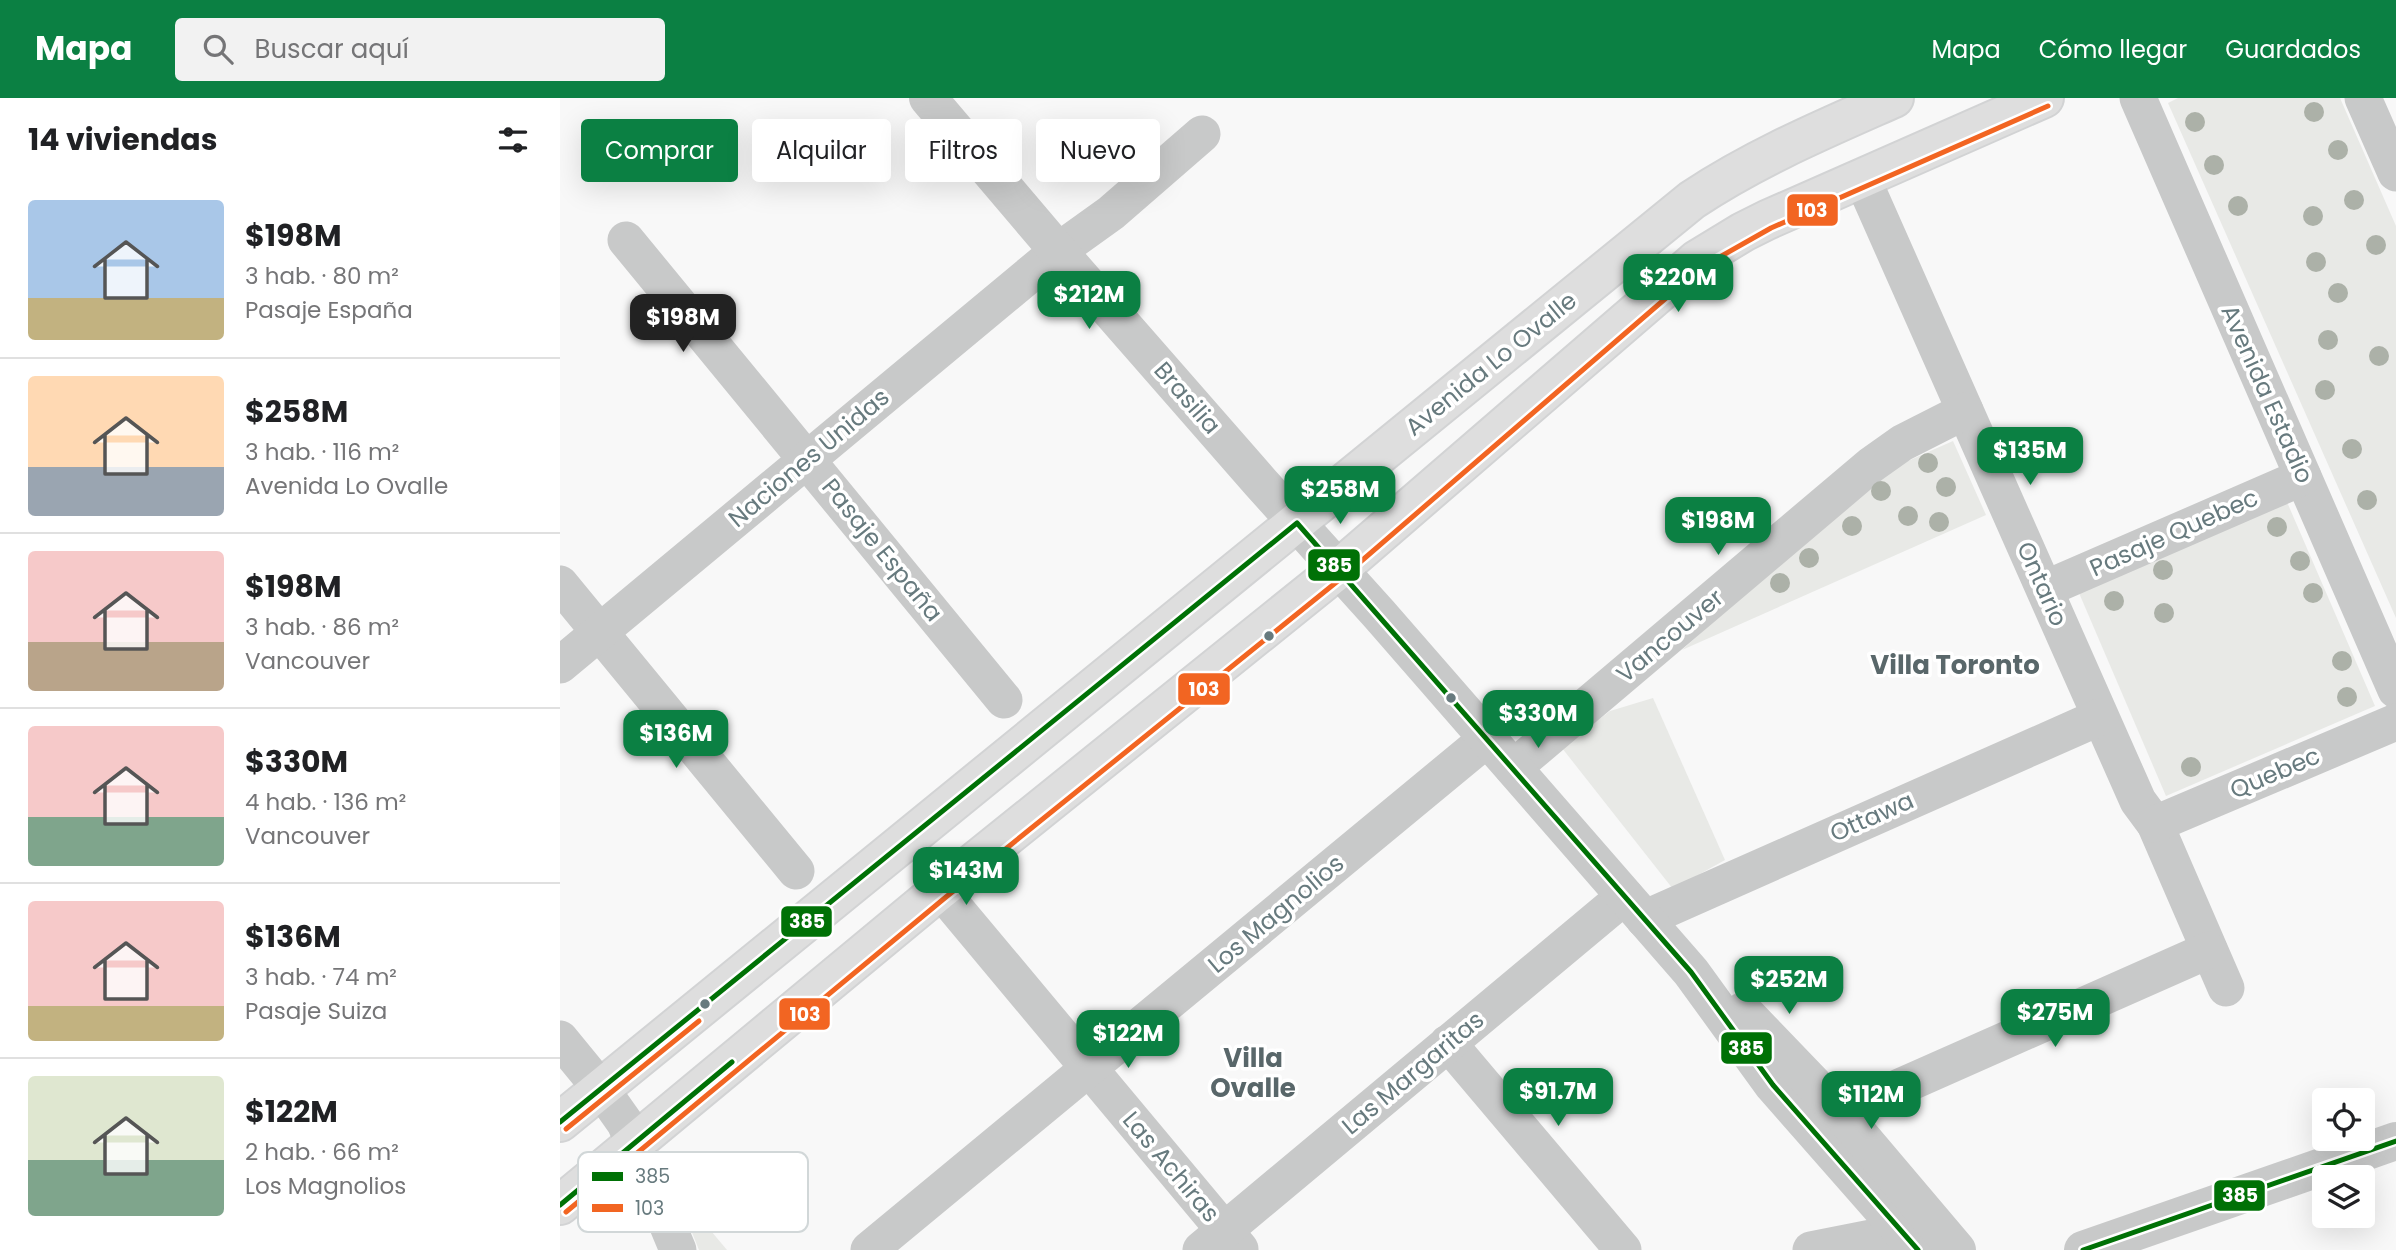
<!DOCTYPE html>
<html lang="es">
<head>
<meta charset="utf-8">
<style>
  body { margin:0; font-family:Poppins,sans-serif; background:#f2f2f2; color:#202124; height:100vh; display:flex; flex-direction:column; font-size:26px; white-space:nowrap }
  * { box-sizing:border-box; margin:0 }
  p { font-size:23px; color:#757577 }
  .icon { flex:none; width:38px; height:38px; fill:none; stroke:currentColor; stroke-width:2; stroke-linecap:round; stroke-linejoin:round }
  .map { position:relative; flex:1; overflow:hidden }
  .sheet { display:flex; flex-direction:column; background:#fff; width:560px }
  .sheet>* { flex:none }
  .top-card { position:absolute; left:21px; top:21px; width:665px; height:63px; display:flex; gap:14px }
  .buttons { position:absolute; left:1752px; top:990px; display:grid; gap:14px }
  .buttons a { display:grid; place-items:center; width:63px; height:63px; border-radius:7px; background:#fff; box-shadow:0 7px 28px #0002; font-size:35px }
  .price { position:absolute; translate:-50% -60px; padding:0 16px; border-radius:14px; background:#0b8043; color:#fff; font-size:23px; line-height:46px; filter:drop-shadow(0 2px 4px #0008) }
  .price::after { content:''; position:absolute; left:50%; top:42px; width:21px; height:16px; margin-left:-10px; background:inherit; clip-path:polygon(0 0,100% 0,50% 100%) }
  .price.selected { background:#222; color:#fff }
  ul { padding:0; list-style:none }
  li { display:flex; align-items:center; gap:21px; height:175px; padding:0 28px }
  li+li { border-top:2px solid #e0e0e0 }
  li span { display:grid; place-items:center; flex:none; width:196px; height:140px; border-radius:7px; color:#555 }
  li>.icon { margin-inline-start:auto }
  span .icon { width:84px; height:84px; fill:#fffc; stroke-width:1 }
  li b { font-size:30px }
  h2 { display:flex; justify-content:space-between; align-items:center; height:84px; padding:0 28px; font-size:30px }
  .tag { padding:0 24px; border-radius:7px; background:#fff; box-shadow:0 7px 28px #0002; font-size:24px; line-height:63px }
  .tag.selected { background:#0b8043; color:#fff }
  header { display:flex; align-items:center; gap:42px; box-sizing:border-box; height:98px; padding:0 35px; background:#0b8043; color:#fff }
  header strong { font-size:33px }
  nav { display:flex; gap:38px; margin-inline-start:auto; font-size:24px }
  .search { width:490px; height:63px; background:#f2f2f2; display:flex; align-items:center; gap:18px; box-sizing:border-box; padding:0 24px; border-radius:7px; color:#757577; font-size:26px }
  main { display:flex; flex:1; min-height:0 }
  .map>svg:first-child { display:block }
  .green { fill:#e8e9e6 }
  .lines { fill:none; stroke-linecap:round; stroke-linejoin:round }
  .secondary-casing { stroke:#d2d3d4; stroke-width:42 }
  .minor { stroke:#c8c9c9; stroke-width:37 }
  .tertiary { stroke:#c8c9c9; stroke-width:38 }
  .secondary { stroke:#dedede; stroke-width:38 }
  .bus-1-casing { stroke:#fff; stroke-width:10 }
  .bus-2-casing { stroke:#fff; stroke-width:10 }
  .bus-1 { stroke:#007106; stroke-width:5 }
  .bus-2 { stroke:#f26522; stroke-width:5 }
  .tree { fill:#acb1a8 }
  .bus-dot { fill:#677a7e; stroke:#fff; stroke-width:2.5 }
  .labels { text-anchor:middle; stroke-width:7; stroke-linejoin:round; paint-order:stroke }
  .street-label { font-size:24px; fill:#677a7e; stroke:#fff }
  .neighbourhood-label { font-size:26px; font-weight:bold; fill:#59676a; stroke:#fff }
  .key { fill:#fff; stroke:#d1d7d8; stroke-width:2 }
  .key-label { font-size:19px; fill:#677a7e }
  .line-badge { stroke:#fff; stroke-width:2.5 }
  .badge-label { font-size:19px; text-anchor:middle; font-weight:bold; fill:#fff }
</style>
</head>
<body>
<header>
<strong>Mapa</strong>
<div class="search"><svg class="icon" aria-label="search" viewBox="0 0 24 24"><circle cx="10" cy="10" r="6"/><path d="M15 15l6 6"/></svg>Buscar aquí</div>
<nav><a>Mapa</a><a>Cómo llegar</a><a>Guardados</a></nav>
</header>
<main>
<section class="sheet">
<h2>14 viviendas<svg class="icon" aria-label="filters" viewBox="0 0 24 24"><path d="M4 7h16M4 17h16"/><circle cx="9" cy="7" r="2"/><circle cx="15" cy="17" r="2"/></svg></h2>
<ul>
<li><span style="background:linear-gradient(#a9c7e8 70%,#c2b280 0)"><svg class="icon" aria-label="home" viewBox="0 0 24 24"><path d="M3 11l9-7 9 7M6 9v11h12V9"/></svg></span><div><b>$198M</b><p>3 hab. · 80 m²</p><p>Pasaje España</p></div></li>
<li><span style="background:linear-gradient(#ffd9b3 65%,#9aa5b1 0)"><svg class="icon" aria-label="home" viewBox="0 0 24 24"><path d="M3 11l9-7 9 7M6 9v11h12V9"/></svg></span><div><b>$258M</b><p>3 hab. · 116 m²</p><p>Avenida Lo Ovalle</p></div></li>
<li><span style="background:linear-gradient(#f6c9c9 65%,#b9a48a 0)"><svg class="icon" aria-label="home" viewBox="0 0 24 24"><path d="M3 11l9-7 9 7M6 9v11h12V9"/></svg></span><div><b>$198M</b><p>3 hab. · 86 m²</p><p>Vancouver</p></div></li>
<li><span style="background:linear-gradient(#f6c9c9 65%,#7fa58c 0)"><svg class="icon" aria-label="home" viewBox="0 0 24 24"><path d="M3 11l9-7 9 7M6 9v11h12V9"/></svg></span><div><b>$330M</b><p>4 hab. · 136 m²</p><p>Vancouver</p></div></li>
<li><span style="background:linear-gradient(#f6c9c9 75%,#c2b280 0)"><svg class="icon" aria-label="home" viewBox="0 0 24 24"><path d="M3 11l9-7 9 7M6 9v11h12V9"/></svg></span><div><b>$136M</b><p>3 hab. · 74 m²</p><p>Pasaje Suiza</p></div></li>
<li><span style="background:linear-gradient(#dfe7d0 60%,#7fa58c 0)"><svg class="icon" aria-label="home" viewBox="0 0 24 24"><path d="M3 11l9-7 9 7M6 9v11h12V9"/></svg></span><div><b>$122M</b><p>2 hab. · 66 m²</p><p>Los Magnolios</p></div></li>
</ul>
</section>
<div class="map">
<svg width="1836" height="1152" viewBox="0 0 1836 1152">
  <rect width="100%" height="100%" fill="#f8f8f8"/>
  <g class="green">
    <path d="M1618,0H1780L1836,128V520L1608,5Z"/>
    <path d="M1393,343L1426,417L1122,552L1316,377Z"/>
    <path d="M1727,404L1815,608L1606,698L1519,495Z"/>
    <path d="M1093,600L1165,762L1113,791L1002,650L1050,613Z"/>
    <path d="M114,1089L167,1152H139Z"/>
  </g>
  <g class="lines">
    <defs>
      <g id="secondary">
        <path d="M0,1024L1132,102C1195,60 1264,31 1334,0"/>
        <path d="M0,1107L380,792L779,471L1137,162L1183,134L1207,122L1484,0"/>
      </g>
    </defs>
    <use href="#secondary" class="secondary-casing"/>
    <g class="minor">
      <path d="M1578,0L1836,592"/>
      <path d="M1803,0L1836,75"/>
      <path d="M1302,80L1578,703L1595,726L1666,890"/>
      <path d="M66,142L444,602"/>
      <path d="M0,486L236,773"/>
      <path d="M1485,491L1743,379"/>
      <path d="M0,567L498,153L551,115L642,36"/>
      <path d="M953,670L1311,367L1342,345L1405,313"/>
      <path d="M1595,726L1836,624"/>
      <path d="M380,792L680,1151"/>
      <path d="M1084,821L1540,619"/>
      <path d="M0,941L41,991L65,1025L118,1152"/>
      <path d="M888,945L1063,1152"/>
      <path d="M1281,1015L1649,852"/>
      <path d="M309,1152L928,640"/>
      <path d="M641,1152L1065,798"/>
      <path d="M1251,1152L1342,1134"/>
    </g>
    <g class="tertiary">
      <path d="M368,0L498,153L700,384L819,516L1131,874L1213,987L1358,1152"/>
      <path d="M1183,913L1281,1015L1397,1152"/>
      <path d="M1523,1152L1836,1043"/>
    </g>
    <use href="#secondary" class="secondary"/>
    <defs>
      <g id="bus-1">
        <path d="M0,1024L737,425L1131,874L1213,987L1358,1152"/>
        <path d="M0,1107L172,964"/>
        <path d="M1523,1152L1836,1043"/>
      </g>
      <g id="bus-2">
        <path d="M6,1031L139,923"/>
        <path d="M6,1114L386,799L784,478L1142,169L1211,130L1488,8"/>
      </g>
    </defs>
    <use href="#bus-1" class="bus-1-casing"/>
    <use href="#bus-2" class="bus-2-casing"/>
    <use href="#bus-1" class="bus-1"/>
    <use href="#bus-2" class="bus-2"/>
  </g>
  <g class="tree">
    <circle cx="1754" cy="14" r="10"/>
    <circle cx="1635" cy="24" r="10"/>
    <circle cx="1778" cy="52" r="10"/>
    <circle cx="1654" cy="67" r="10"/>
    <circle cx="1794" cy="102" r="10"/>
    <circle cx="1678" cy="108" r="10"/>
    <circle cx="1753" cy="118" r="10"/>
    <circle cx="1816" cy="147" r="10"/>
    <circle cx="1756" cy="164" r="10"/>
    <circle cx="1778" cy="195" r="10"/>
    <circle cx="1768" cy="242" r="10"/>
    <circle cx="1819" cy="258" r="10"/>
    <circle cx="1765" cy="292" r="10"/>
    <circle cx="1792" cy="351" r="10"/>
    <circle cx="1368" cy="365" r="10"/>
    <circle cx="1386" cy="389" r="10"/>
    <circle cx="1321" cy="393" r="10"/>
    <circle cx="1807" cy="402" r="10"/>
    <circle cx="1348" cy="418" r="10"/>
    <circle cx="1379" cy="424" r="10"/>
    <circle cx="1292" cy="428" r="10"/>
    <circle cx="1717" cy="429" r="10"/>
    <circle cx="1249" cy="460" r="10"/>
    <circle cx="1740" cy="463" r="10"/>
    <circle cx="1603" cy="472" r="10"/>
    <circle cx="1220" cy="485" r="10"/>
    <circle cx="1753" cy="495" r="10"/>
    <circle cx="1554" cy="503" r="10"/>
    <circle cx="1604" cy="515" r="10"/>
    <circle cx="1782" cy="563" r="10"/>
    <circle cx="1787" cy="599" r="10"/>
    <circle cx="1631" cy="669" r="10"/>
  </g>
  <g class="bus-dot">
    <circle cx="709" cy="538" r="6"/>
    <circle cx="891" cy="600" r="6"/>
    <circle cx="145" cy="906" r="6"/>
  </g>
  <g class="labels">
    <g class="street-label">
      <text transform="translate(931 266) rotate(-39)" y="8">Avenida Lo Ovalle</text>
      <text transform="translate(1707 296) rotate(66)" y="8">Avenida Estadio</text>
      <text transform="translate(627 300) rotate(49)" y="8">Brasilia</text>
      <text transform="translate(249 360) rotate(-40)" y="8">Naciones Unidas</text>
      <text transform="translate(1614 435) rotate(-24)" y="8">Pasaje Quebec</text>
      <text transform="translate(322 452) rotate(51)" y="8">Pasaje España</text>
      <text transform="translate(1482 486) rotate(66)" y="8">Ontario</text>
      <text transform="translate(1110 538) rotate(-40)" y="8">Vancouver</text>
      <text transform="translate(1715 675) rotate(-23)" y="8">Quebec</text>
      <text transform="translate(1312 719) rotate(-24)" y="8">Ottawa</text>
      <text transform="translate(716 816) rotate(-40)" y="8">Los Magnolios</text>
      <text transform="translate(853 975) rotate(-40)" y="8">Las Margaritas</text>
      <text transform="translate(611 1069) rotate(50)" y="8">Las Achiras</text>
    </g>
    <g class="neighbourhood-label">
      <text x="1395" y="576">Villa Toronto</text>
      <text x="693" y="969">Villa<tspan x="693" dy="30">Ovalle</tspan></text>
    </g>
  </g>
  <rect x="18" y="1054" width="230" height="80" rx="10" class="key"/>
  <rect x="32" y="1074" width="31" height="9" fill="#007106"/>
  <rect x="32" y="1106" width="31" height="8" fill="#f26522"/>
  <g class="key-label">
    <text x="75" y="1085">385</text>
    <text x="75" y="1117">103</text>
  </g>
  <g class="line-badge">
    <rect x="1226" y="95" width="53" height="34" rx="7" fill="#f26522"/>
    <rect x="747" y="450" width="54" height="34" rx="7" fill="#007106"/>
    <rect x="617" y="574" width="54" height="34" rx="7" fill="#f26522"/>
    <rect x="220" y="807" width="53" height="33" rx="7" fill="#007106"/>
    <rect x="218" y="899" width="53" height="34" rx="7" fill="#f26522"/>
    <rect x="1160" y="933" width="53" height="34" rx="7" fill="#007106"/>
    <rect x="1653" y="1081" width="53" height="33" rx="7" fill="#007106"/>
  </g>
  <g class="badge-label">
    <text x="1252" y="119">103</text>
    <text x="774" y="474">385</text>
    <text x="644" y="598">103</text>
    <text x="247" y="830">385</text>
    <text x="245" y="923">103</text>
    <text x="1186" y="957">385</text>
    <text x="1680" y="1104">385</text>
  </g>
</svg>
<div class="buttons">
<a><svg class="icon" aria-label="locate" viewBox="0 0 24 24"><circle cx="12" cy="12" r="6"/><path d="M12 2v4M12 18v4M2 12h4M18 12h4"/></svg></a>
<a><svg class="icon" aria-label="layers" viewBox="0 0 24 24"><path d="M12 4l9 5-9 5-9-5zM3 14l9 5 9-5"/></svg></a>
</div>
<b class="price" style="left:1118px;top:216px">$220M</b>
<b class="price" style="left:529px;top:233px">$212M</b>
<b class="price selected" style="left:123px;top:256px">$198M</b>
<b class="price" style="left:1470px;top:389px">$135M</b>
<b class="price" style="left:780px;top:428px">$258M</b>
<b class="price" style="left:1158px;top:459px">$198M</b>
<b class="price" style="left:978px;top:652px">$330M</b>
<b class="price" style="left:116px;top:672px">$136M</b>
<b class="price" style="left:406px;top:809px">$143M</b>
<b class="price" style="left:1229px;top:918px">$252M</b>
<b class="price" style="left:1495px;top:951px">$275M</b>
<b class="price" style="left:568px;top:972px">$122M</b>
<b class="price" style="left:998px;top:1030px">$91.7M</b>
<b class="price" style="left:1311px;top:1033px">$112M</b>
<div class="top-card">
<a class="tag selected">Comprar</a>
<a class="tag">Alquilar</a>
<a class="tag">Filtros</a>
<a class="tag">Nuevo</a>
</div>
</div>
</main>
</body>
</html>
